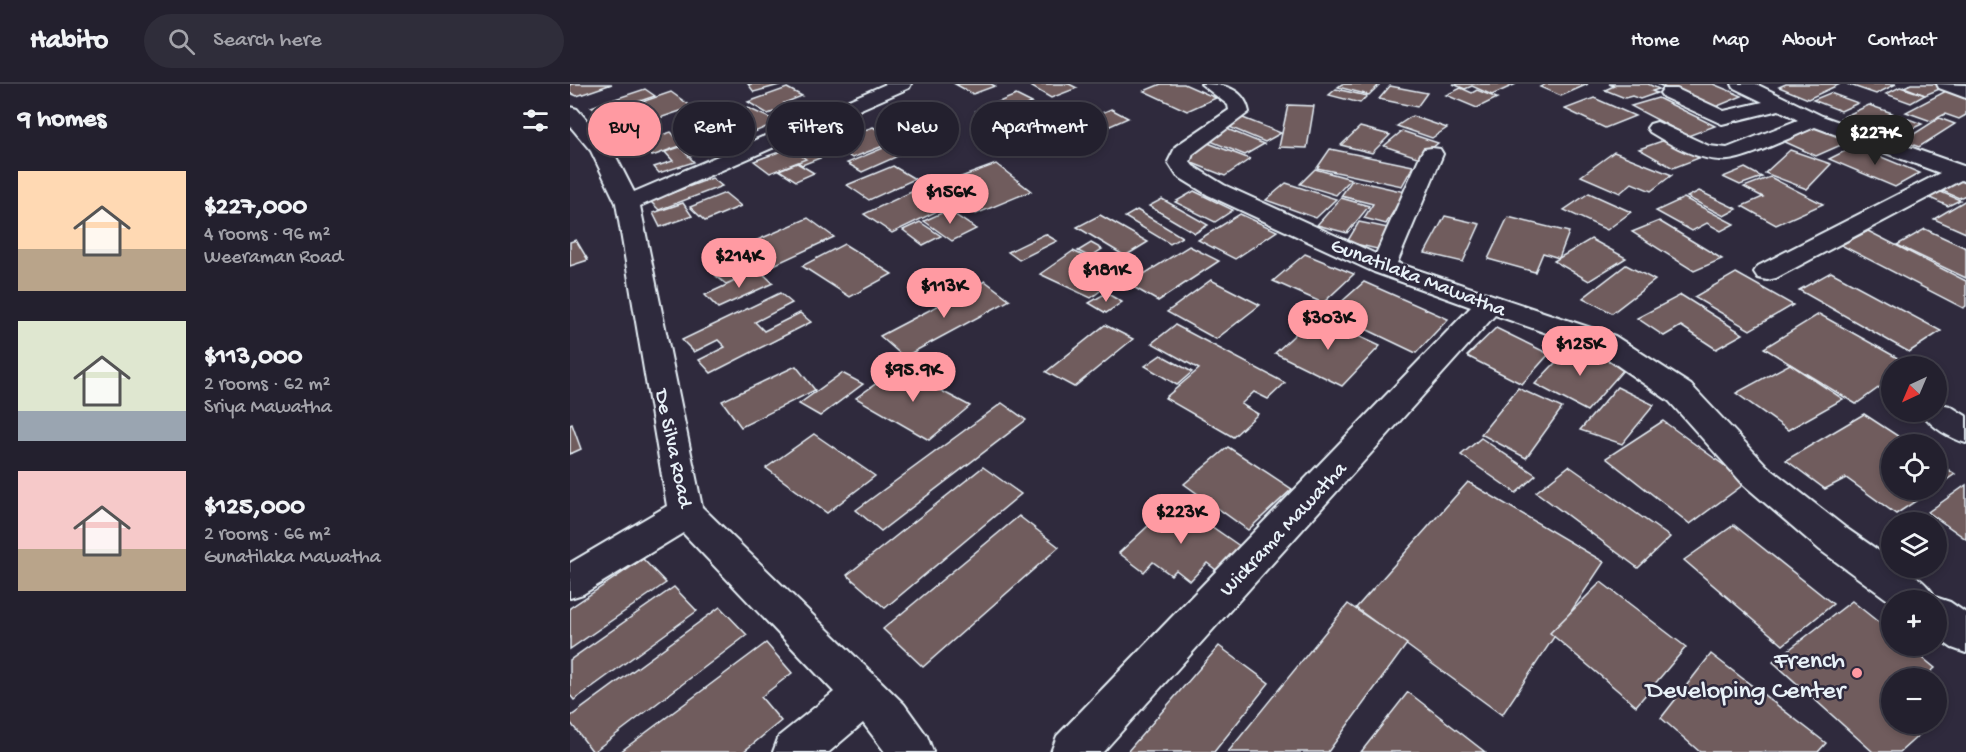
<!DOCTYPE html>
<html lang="en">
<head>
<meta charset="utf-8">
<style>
  body { margin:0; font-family:"Gochi Hand",sans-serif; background:#2f2d3a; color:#f1f3f6; height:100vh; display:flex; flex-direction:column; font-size:22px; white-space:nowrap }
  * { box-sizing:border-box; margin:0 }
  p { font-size:20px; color:#a3a3aa }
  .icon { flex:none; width:33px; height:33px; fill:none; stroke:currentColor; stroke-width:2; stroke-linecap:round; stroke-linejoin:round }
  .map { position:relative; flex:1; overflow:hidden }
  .side { display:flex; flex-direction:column; background:#23202e; width:570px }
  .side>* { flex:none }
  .guide { position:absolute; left:18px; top:18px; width:570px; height:54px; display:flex; gap:12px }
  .needle { width:39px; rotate:224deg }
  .tools { position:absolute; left:1311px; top:272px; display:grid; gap:12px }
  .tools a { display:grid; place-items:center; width:66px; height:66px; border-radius:50%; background:#23202e; box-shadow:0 3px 9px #0003,0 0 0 2px #403e4a; font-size:30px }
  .price { position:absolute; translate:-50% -51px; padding:0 14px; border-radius:21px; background:#ff9aa2; color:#111; font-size:20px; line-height:39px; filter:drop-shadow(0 2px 3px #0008) }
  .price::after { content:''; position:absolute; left:50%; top:36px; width:18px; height:14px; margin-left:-9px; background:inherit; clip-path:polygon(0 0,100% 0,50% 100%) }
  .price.active { background:#222; color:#fff }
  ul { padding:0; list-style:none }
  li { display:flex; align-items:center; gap:18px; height:150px; padding:0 18px }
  li span { display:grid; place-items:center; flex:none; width:168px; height:120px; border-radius:0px; color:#555 }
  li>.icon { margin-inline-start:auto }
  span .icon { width:72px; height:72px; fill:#fffc; stroke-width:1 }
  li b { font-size:26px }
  h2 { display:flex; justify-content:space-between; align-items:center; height:72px; padding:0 18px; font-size:26px }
  .tag { padding:0 21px; border-radius:27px; background:#23202e; box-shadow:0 3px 9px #0003,0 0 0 2px #403e4a; font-size:21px; line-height:54px }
  .tag.active { background:#ff9aa2; color:#111 }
  header { display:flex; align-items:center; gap:36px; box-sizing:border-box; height:84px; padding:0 30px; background:#23202e; border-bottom:2px solid #403e4a }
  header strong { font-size:28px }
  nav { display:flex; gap:33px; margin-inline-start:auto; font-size:21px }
  .search { width:420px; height:54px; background:#2f2d3a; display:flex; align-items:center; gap:15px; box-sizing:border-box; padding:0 21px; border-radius:33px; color:#a3a3aa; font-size:22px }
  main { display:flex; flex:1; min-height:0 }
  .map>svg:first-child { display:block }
  .building { fill:#705b5d; stroke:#e8f1f8; stroke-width:1.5 }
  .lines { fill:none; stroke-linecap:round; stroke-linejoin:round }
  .minor-casing { stroke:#e8f1f8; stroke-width:4 }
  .minor { fill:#2f2a3d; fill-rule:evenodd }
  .poi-dot { fill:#ff9aa2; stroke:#2f2a3d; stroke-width:2 }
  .labels { text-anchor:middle; stroke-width:5; stroke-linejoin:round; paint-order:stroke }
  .street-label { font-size:21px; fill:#e8f1f8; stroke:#2f2a3d }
  .near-poi-label { font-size:26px; fill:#e8f1f8; stroke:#2f2a3d; text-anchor:end }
</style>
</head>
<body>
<header>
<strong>Habito</strong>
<div class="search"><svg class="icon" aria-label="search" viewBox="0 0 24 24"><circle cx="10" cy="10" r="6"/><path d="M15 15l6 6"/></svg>Search here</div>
<nav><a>Home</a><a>Map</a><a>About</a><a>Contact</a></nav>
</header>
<main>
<section class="side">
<h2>9 homes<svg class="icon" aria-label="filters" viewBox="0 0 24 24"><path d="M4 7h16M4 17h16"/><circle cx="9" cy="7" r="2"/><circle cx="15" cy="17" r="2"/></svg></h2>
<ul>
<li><span style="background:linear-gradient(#ffd9b3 65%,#b9a48a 0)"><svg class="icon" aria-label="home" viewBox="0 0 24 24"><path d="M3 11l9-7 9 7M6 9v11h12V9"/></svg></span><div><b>$227,000</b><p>4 rooms · 96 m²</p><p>Weeraman Road</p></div></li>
<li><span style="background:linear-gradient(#dfe7d0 75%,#9aa5b1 0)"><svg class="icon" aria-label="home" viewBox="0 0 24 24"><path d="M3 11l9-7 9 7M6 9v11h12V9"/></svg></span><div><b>$113,000</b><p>2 rooms · 62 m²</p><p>Sriya Mawatha</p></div></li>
<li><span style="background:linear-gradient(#f6c9c9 65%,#b9a48a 0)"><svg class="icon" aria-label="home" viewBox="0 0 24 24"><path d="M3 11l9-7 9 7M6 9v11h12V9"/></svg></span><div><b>$125,000</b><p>2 rooms · 66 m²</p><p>Gunatilaka Mawatha</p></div></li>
</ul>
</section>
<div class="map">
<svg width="1396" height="668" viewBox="0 0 1396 668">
  <rect width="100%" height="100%" fill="#2f2a3d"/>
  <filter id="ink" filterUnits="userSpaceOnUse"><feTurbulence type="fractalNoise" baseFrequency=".0167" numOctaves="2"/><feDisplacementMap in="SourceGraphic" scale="12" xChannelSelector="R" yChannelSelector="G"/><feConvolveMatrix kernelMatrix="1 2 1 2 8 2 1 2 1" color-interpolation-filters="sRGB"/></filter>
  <g filter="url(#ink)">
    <g class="building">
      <path d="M0,0H42L7,12L0,9Z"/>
      <path d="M178,0H213L184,8Z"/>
      <path d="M385,0H421L425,2L403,10Z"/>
      <path d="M457,0H499L507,4L481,14Z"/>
      <path d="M591,0H614L646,14L617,27L574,7Z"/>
      <path d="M772,0H810L799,11L768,3Z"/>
      <path d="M883,0H946L922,11L902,2L895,5Z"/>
      <path d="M976,0H1018L991,12L970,3Z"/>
      <path d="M1039,0H1078L1089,5L1082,7L1087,9L1070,15L1062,12L1055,14L1035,6L1044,2Z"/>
      <path d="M1087,0H1143L1172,12L1143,24Z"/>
      <path d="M1216,0H1270L1238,15L1209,3Z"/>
      <path d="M1277,0H1326L1306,10Z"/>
      <path d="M1341,0H1372L1377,2L1355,11L1334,3Z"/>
      <path d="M820,2L857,9L847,23L809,15Z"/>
      <path d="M1330,3L1355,11L1341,19L1316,10Z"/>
      <path d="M217,4L232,12L214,19L220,22L198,30L178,18Z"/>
      <path d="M891,4L902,9L907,6L927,14L907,24L876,11Z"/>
      <path d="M75,5L85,12L31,30L21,23Z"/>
      <path d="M766,5L797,12L790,19L759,11Z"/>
      <path d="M1378,6L1396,12V31L1389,35L1375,30L1361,37L1336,28Z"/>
      <path d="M101,8L122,23L81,37L60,22Z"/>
      <path d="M1260,9L1288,19L1271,27L1243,16Z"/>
      <path d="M446,11L462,19L422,35L406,27Z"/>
      <path d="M1024,14L1065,32L1035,44L995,25Z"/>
      <path d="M1088,14L1145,42L1118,52L1061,22Z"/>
      <path d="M718,21L744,22L737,64L709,63Z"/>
      <path d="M1299,21L1322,29L1295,43L1271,34Z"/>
      <path d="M178,24L208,38L168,55L138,40Z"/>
      <path d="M541,25L558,34L520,51L502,42Z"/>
      <path d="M1328,31L1352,40L1337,47L1324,42L1310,49L1300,45Z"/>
      <path d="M343,32L383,53L354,65L315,44Z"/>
      <path d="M842,32L877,44L862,54L827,42Z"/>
      <path d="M673,34L711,49L695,58L657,42Z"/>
      <path d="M1369,34L1385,40L1349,63L1333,57Z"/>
      <path d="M130,39L148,59L137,62L140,66L121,72L113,63L123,60L110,45Z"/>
      <path d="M303,43L326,57L282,74L259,59Z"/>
      <path d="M790,43L820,51L802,69L771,61Z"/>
      <path d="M1247,43L1280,57L1246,72L1213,57Z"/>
      <path d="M657,45L694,60L675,71L638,56Z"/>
      <path d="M832,47L868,59L850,74L814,62Z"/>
      <path d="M101,48L113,61L82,72L70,58Z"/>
      <path d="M1095,56L1129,74L1103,84L1069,65Z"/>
      <path d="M638,59L680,75L655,92L612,75Z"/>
      <path d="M323,60L337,68L292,88L277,79Z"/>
      <path d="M1285,62L1350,89L1325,103L1259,75Z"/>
      <path d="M110,63L124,78L89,89L84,83L103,77L95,68Z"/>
      <path d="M241,63L255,72L232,81L219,71Z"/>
      <path d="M220,64L236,75L200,89L184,77Z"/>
      <path d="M760,65L843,82L832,102L747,84Z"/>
      <path d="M1220,66L1261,80L1237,105L1195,89Z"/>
      <path d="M1044,68L1102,91L1081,107L1062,99L1050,109L1011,92Z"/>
      <path d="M227,79L244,89L226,97L209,86Z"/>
      <path d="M426,80L461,107L406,130L372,100Z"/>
      <path d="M323,82L345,95L299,116L277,101Z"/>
      <path d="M1175,84L1192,93L1170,101L1153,93Z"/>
      <path d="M745,85L781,95L766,111L730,100Z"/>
      <path d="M1200,93L1253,120L1206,141L1172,122L1193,113L1174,103Z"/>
      <path d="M142,94L152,102L89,126L80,117Z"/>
      <path d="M1388,94L1396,97V111L1389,114L1368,105Z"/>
      <path d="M782,96L835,108L816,140L794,134L803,120L771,112Z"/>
      <path d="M716,99L766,115L746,134L696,116Z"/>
      <path d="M356,101L384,119L322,149L294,130Z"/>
      <path d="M1364,105L1390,116L1378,122L1353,111Z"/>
      <path d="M624,107L663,126L645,138L605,118Z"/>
      <path d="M1129,107L1167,125L1154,132L1117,113Z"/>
      <path d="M155,109L171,122L135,137L120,123Z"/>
      <path d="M1019,109L1061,128L1037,146L994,126Z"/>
      <path d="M771,114L799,122L777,149L747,141Z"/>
      <path d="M1114,114L1164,140L1151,147L1137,139L1122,147L1086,127Z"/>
      <path d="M592,115L638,141L625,149L579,122Z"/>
      <path d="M1396,117V149L1364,135L1396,116Z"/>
      <path d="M113,119L122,132L90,143L83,129Z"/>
      <path d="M378,126L406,145L382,157L354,137Z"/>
      <path d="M567,126L612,153L600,160L555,133Z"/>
      <path d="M670,130L707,147L665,175L628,156Z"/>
      <path d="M530,131L578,158L555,172L507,143Z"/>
      <path d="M875,132L910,140L893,178L855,169Z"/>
      <path d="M938,133L999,148L989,174L973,169L965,188L918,175Z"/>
      <path d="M238,134L264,153L204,181L191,171L148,190L135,179Z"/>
      <path d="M1089,137L1152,175L1124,187L1062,148Z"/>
      <path d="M350,138L371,152L353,161L333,146Z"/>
      <path d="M789,138L818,144L807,165L777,158Z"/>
      <path d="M1355,145L1396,164V194L1327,161Z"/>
      <path d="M1298,147L1396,197V222L1393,224L1271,161Z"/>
      <path d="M475,150L487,157L449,176L438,168Z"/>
      <path d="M1021,155L1056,174L1019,197L984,177Z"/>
      <path d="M6,156L18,176L0,182V158Z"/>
      <path d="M521,159L532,165L520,173L508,167Z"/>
      <path d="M274,160L322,190L280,213L232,182Z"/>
      <path d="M619,162L649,177L588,217L558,200Z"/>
      <path d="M503,167L552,190L521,214L470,190Z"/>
      <path d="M735,170L784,190L753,219L703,197Z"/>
      <path d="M185,175L194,183L156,200L146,192Z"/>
      <path d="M1056,181L1085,196L1042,229L1013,214Z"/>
      <path d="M189,186L203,199L148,224L135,211Z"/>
      <path d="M1261,188L1371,247L1339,268L1229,206Z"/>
      <path d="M1166,189L1223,221L1180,246L1124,213Z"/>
      <path d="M641,196L690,221L646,255L597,228Z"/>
      <path d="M415,197L440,216L334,273L310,252Z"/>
      <path d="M794,198L878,235L846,269L760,228Z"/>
      <path d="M210,209L222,219L185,238L194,247L230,229L241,238L141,289L129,276L155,263L148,256L124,268L112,256Z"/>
      <path d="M536,209L552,218L536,229L519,219Z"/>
      <path d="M1111,211L1173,250L1146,265L1111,242L1094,252L1067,234Z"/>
      <path d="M1249,230L1340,281L1322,282V294L1286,320L1194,264Z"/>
      <path d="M745,232L810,262L772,302L705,269Z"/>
      <path d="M535,241L563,255L504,303L476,288Z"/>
      <path d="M605,241L715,299L698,315L684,308L671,320L688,330L663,353L595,314L629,285L582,259Z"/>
      <path d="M926,244L979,270L952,300L897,272Z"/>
      <path d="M1004,259L1055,284L1017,327L965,300Z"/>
      <path d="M591,271L622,288L607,301L575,282Z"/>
      <path d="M1220,280L1273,315L1218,346L1166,309Z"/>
      <path d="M226,282L245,306L171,343L152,317Z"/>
      <path d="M328,284L400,322L359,356L286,314Z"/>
      <path d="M272,289L293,300L250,332L229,320Z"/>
      <path d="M1047,303L1084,321L1052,360L1010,346Z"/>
      <path d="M948,304L992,324L956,374L911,350Z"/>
      <path d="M432,319L456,336L311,447L286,426Z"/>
      <path d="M1294,330L1340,360H1322V405H1364L1326,430L1276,394L1255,405L1216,376Z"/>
      <path d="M1093,337L1177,398L1120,440L1036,374Z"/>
      <path d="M2,340L11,365L0,370V341Z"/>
      <path d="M244,350L305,392L257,429L196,384Z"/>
      <path d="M911,354L966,391L946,409L891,371Z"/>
      <path d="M658,363L722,405L678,446L614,400Z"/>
      <path d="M1366,378L1385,390L1366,403Z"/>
      <path d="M999,382L1100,453L1068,484L966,408Z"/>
      <path d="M413,383L451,410L315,524L277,491Z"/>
      <path d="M898,398L1034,478L932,631L786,524Z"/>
      <path d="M1396,401V455L1358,428Z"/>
      <path d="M605,417L674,465L650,489L637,479L620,497L606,486L601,491L583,478L574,488L549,469Z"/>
      <path d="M449,432L489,463L353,583L313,545Z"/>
      <path d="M1164,441L1263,520L1213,561L1114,476Z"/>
      <path d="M73,475L96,499L0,565V524Z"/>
      <path d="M1031,498L1116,563L1066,622L980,549Z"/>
      <path d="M104,503L127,527L4,616L0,611V576Z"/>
      <path d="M1282,517L1322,549V561H1337L1365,584L1353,594H1322V621L1319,624L1322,626V639H1337L1350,650L1330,668H1303L1203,578Z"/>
      <path d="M778,520L837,560L758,668H658Z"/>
      <path d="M150,523L177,551L23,668L0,638V633Z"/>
      <path d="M196,559L222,589L191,613L211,637L173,668H50Z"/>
      <path d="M649,562L699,599L644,668H557Z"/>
      <path d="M1141,570L1256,659L1248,668H1130L1091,634Z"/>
      <path d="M838,608L915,668H791Z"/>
    </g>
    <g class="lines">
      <defs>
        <g id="minor">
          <path d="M316,0H341L339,4L70,122L132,423L334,620L357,652L363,668H315L293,639L259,668H203L209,652L264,608L113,449L13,510L0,514V479L97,422L46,119L21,67L0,42V23L7,25L42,65L64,108Z"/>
          <path d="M631,0C652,0 674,3 679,28L623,70L620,78L623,82L654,101L806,170L851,70L854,65L862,64L870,65L873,70L827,179L1045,252L1121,301L1198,383L1276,444L1322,476V483C1337,483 1358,499 1365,513L1380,518L1396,529V569L1382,564L1366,553V516H1322V519L1250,466L1174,401L1099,317L1025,266L925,231L533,668H481L487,652L901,223L804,188L638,111L607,92L598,78L606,62L659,26L658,21Z"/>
          <path d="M1162,0H1186L1252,32L1396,83V98L1391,96L1206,194L1197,196L1188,194L1184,188L1188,182L1370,89L1245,43C1225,51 1178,75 1158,76C1130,78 1103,62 1080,48L1077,44L1080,40L1087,38L1139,62L1157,64L1228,36L1209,26L1152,40L1093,13L1090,9L1093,5H1107L1154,27L1193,18L1164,4Z"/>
          <path d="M1367,0L1396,1V14L1369,4Z"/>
          <path d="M1366,319L1380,322L1396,332V359C1380,354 1362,344 1353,330L1355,327H1366Z"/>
        </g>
      </defs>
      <use href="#minor" class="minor-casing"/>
      <use href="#minor" class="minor"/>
    </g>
  </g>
  <circle class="poi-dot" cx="1287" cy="589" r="6"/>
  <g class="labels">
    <g class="street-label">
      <text transform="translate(849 192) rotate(21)" y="7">Gunatilaka Mawatha</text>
      <text transform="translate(105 364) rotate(78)" y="7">De Silva Road</text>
      <text transform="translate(712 444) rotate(-47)" y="7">Wickrama Mawatha</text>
    </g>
    <g class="near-poi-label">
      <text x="1275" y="583">French<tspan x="1275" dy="30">Developing Center</tspan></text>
    </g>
  </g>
</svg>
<div class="tools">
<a><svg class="needle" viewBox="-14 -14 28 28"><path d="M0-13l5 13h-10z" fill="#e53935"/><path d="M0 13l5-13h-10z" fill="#a3a3aa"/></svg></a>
<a><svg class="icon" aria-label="locate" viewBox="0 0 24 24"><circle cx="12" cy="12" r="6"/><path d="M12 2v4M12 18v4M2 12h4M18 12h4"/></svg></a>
<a><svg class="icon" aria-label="layers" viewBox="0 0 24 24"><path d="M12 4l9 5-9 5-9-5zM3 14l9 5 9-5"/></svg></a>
<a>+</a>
<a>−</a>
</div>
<b class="price active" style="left:1305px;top:82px">$227K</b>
<b class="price" style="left:380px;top:141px">$156K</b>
<b class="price" style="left:169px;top:205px">$214K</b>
<b class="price" style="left:536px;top:219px">$181K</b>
<b class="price" style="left:374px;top:235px">$113K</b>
<b class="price" style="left:758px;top:267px">$303K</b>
<b class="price" style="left:1010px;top:293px">$125K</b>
<b class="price" style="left:343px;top:319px">$95.9K</b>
<b class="price" style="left:611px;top:461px">$223K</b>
<div class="guide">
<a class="tag active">Buy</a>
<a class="tag">Rent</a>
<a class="tag">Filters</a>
<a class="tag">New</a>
<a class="tag">Apartment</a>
</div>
</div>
</main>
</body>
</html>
